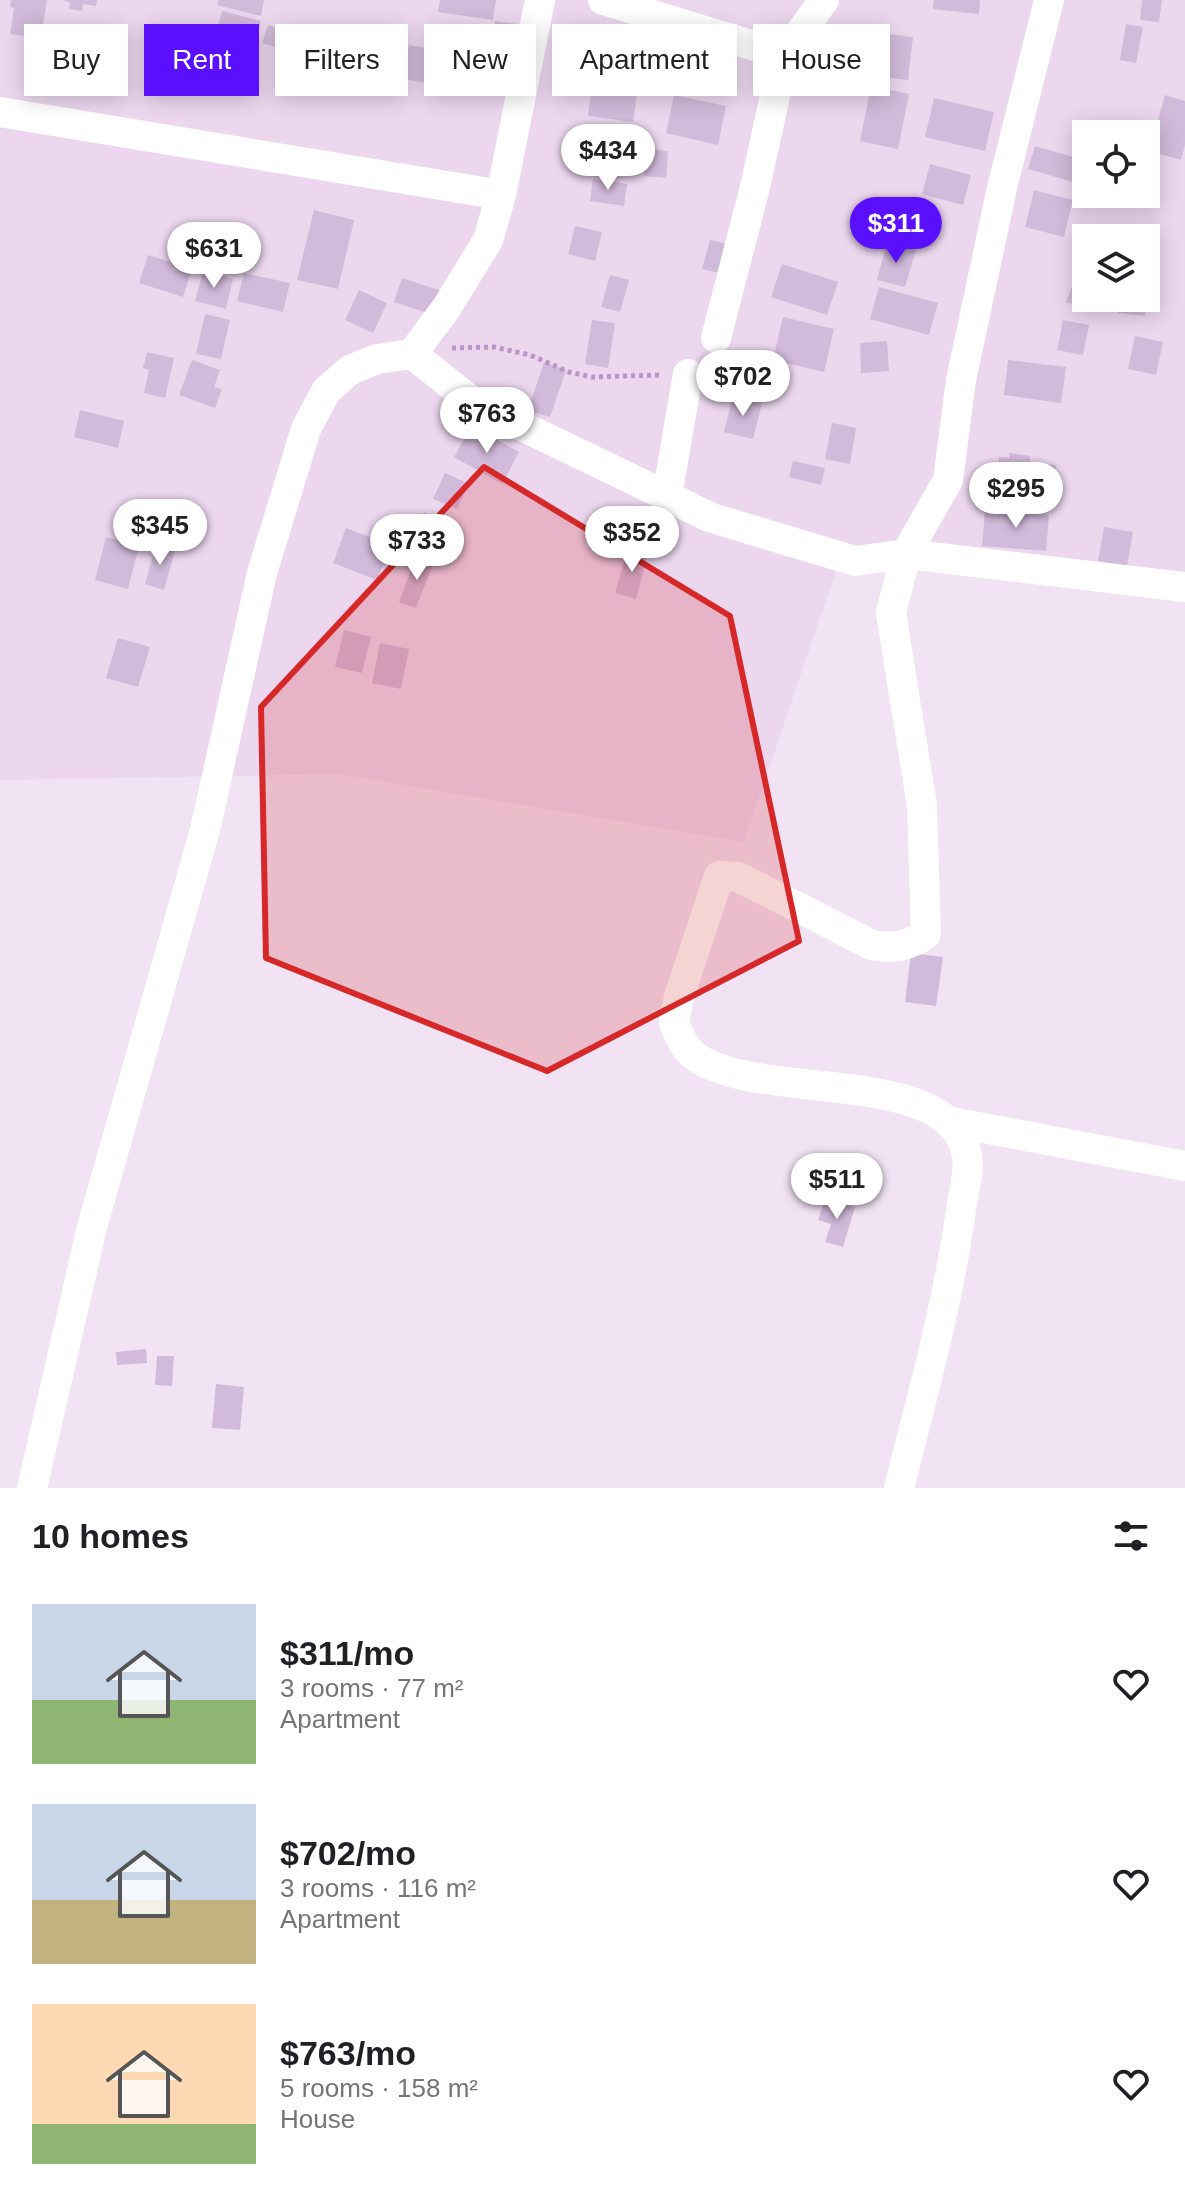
<!DOCTYPE html>
<html lang="en">
<head>
<meta charset="utf-8">
<style>
  body { margin:0; font-family:Arial,sans-serif; background:#f2f2f2; color:#202124; height:100vh; display:flex; flex-direction:column; font-size:30px; white-space:nowrap }
  * { box-sizing:border-box; margin:0 }
  p { font-size:26px; color:#757577 }
  .icon { flex:none; width:44px; height:44px; fill:none; stroke:currentColor; stroke-width:2; stroke-linecap:round; stroke-linejoin:round }
  .map { position:relative; height:1488px; overflow:hidden }
  .side { display:flex; flex-direction:column; background:#fff; flex:1 }
  .side>* { flex:none }
  .guide { position:absolute; left:24px; top:24px; width:1138px; height:72px; display:flex; gap:16px }
  .fabs { position:absolute; left:1072px; top:120px; display:grid; gap:16px }
  .fabs a { display:grid; place-items:center; width:88px; height:88px; border-radius:0px; background:#fff; box-shadow:0 4px 20px #0003; font-size:40px }
  .price { position:absolute; translate:-50% -68px; padding:0 18px; border-radius:28px; background:#fff; color:#222; font-size:26px; line-height:52px; filter:drop-shadow(0 2px 4px #0008) }
  .price::after { content:''; position:absolute; left:50%; top:48px; width:24px; height:18px; margin-left:-12px; background:inherit; clip-path:polygon(0 0,100% 0,50% 100%) }
  .price.current { background:#5a0fff; color:#fff }
  ul { padding:0; list-style:none }
  li { display:flex; align-items:center; gap:24px; height:200px; padding:0 32px }
  li span { display:grid; place-items:center; flex:none; width:224px; height:160px; border-radius:0px; color:#555 }
  li>.icon { margin-inline-start:auto }
  span .icon { width:96px; height:96px; fill:#fffc; stroke-width:1 }
  li b { font-size:34px }
  h2 { display:flex; justify-content:space-between; align-items:center; height:96px; padding:0 32px; font-size:34px }
  .pill { padding:0 28px; border-radius:0px; background:#fff; box-shadow:0 4px 20px #0003; font-size:28px; line-height:72px }
  .pill.current { background:#5a0fff; color:#fff }
  .map>svg:first-child { display:block }
  .residential { fill:#ecd7ef; fill-rule:evenodd }
  .building { fill:#d2bada }
  .lines { fill:none; stroke-linecap:round; stroke-linejoin:round }
  .path { stroke:#bb94c4; stroke-width:5; stroke-dasharray:4 4; stroke-linecap:butt }
  .street { stroke:#fff; stroke-width:30 }
  .marked { fill:#d62828; fill-opacity:0.2; stroke:#d62828; stroke-width:6; stroke-linejoin:round }
</style>
</head>
<body>
<div class="map">
<svg width="1185" height="1488" viewBox="0 0 1185 1488">
  <rect width="100%" height="100%" fill="#f1e3f4"/>
  <path class="residential" d="M0,0H1185V593L841,556L744,842L339,774L0,780ZM1086,134H1146V194H1086ZM1086,238H1146V298H1086Z"/>
  <g class="building">
    <path d="M11,0H47L41,38L10,34L14,8L10,7Z"/>
    <path d="M64,0H97L96,6L83,4L82,11L69,9L70,3Z"/>
    <path d="M219,0H264L261,16L217,5Z"/>
    <path d="M440,0H496L493,20L438,12Z"/>
    <path d="M934,0H980L979,14L933,9Z"/>
    <path d="M1142,0H1162L1159,22L1140,20Z"/>
    <path d="M222,11L261,21L255,44L216,33Z"/>
    <path d="M495,21L518,24L514,51L491,49Z"/>
    <path d="M1126,24L1143,27L1136,63L1120,60Z"/>
    <path d="M268,25L299,35L294,53L262,43Z"/>
    <path d="M881,33L913,37L908,80L876,76Z"/>
    <path d="M623,40L658,45L653,76L618,70Z"/>
    <path d="M409,45L444,51L439,85L404,79Z"/>
    <path d="M593,79L638,86L633,122L588,116Z"/>
    <path d="M871,86L909,94L898,149L860,141Z"/>
    <path d="M674,95L726,106L718,145L666,133Z"/>
    <path d="M1165,95L1185,101V145L1181,160L1149,151Z"/>
    <path d="M934,98L994,112L985,151L925,137Z"/>
    <path d="M603,134L630,141L622,169L596,162Z"/>
    <path d="M1035,146L1080,159L1073,182L1028,169Z"/>
    <path d="M646,149L668,151L666,178L644,176Z"/>
    <path d="M930,164L971,175L963,205L922,194Z"/>
    <path d="M593,179L627,184L624,206L590,201Z"/>
    <path d="M1034,190L1073,200L1064,237L1025,227Z"/>
    <path d="M314,210L354,220L338,289L297,280Z"/>
    <path d="M575,226L602,232L595,261L568,254Z"/>
    <path d="M710,240L727,244L719,273L702,269Z"/>
    <path d="M887,242L916,250L905,287L877,280Z"/>
    <path d="M148,255L192,269L183,297L139,283Z"/>
    <path d="M1081,262L1086,264V298H1098L1093,312L1066,302Z"/>
    <path d="M782,264L838,282L827,315L771,297Z"/>
    <path d="M203,272L233,279L226,309L195,301Z"/>
    <path d="M244,273L290,283L283,312L237,301Z"/>
    <path d="M610,275L629,280L620,312L601,307Z"/>
    <path d="M402,278L442,291L434,315L394,302Z"/>
    <path d="M879,287L938,303L929,335L870,319Z"/>
    <path d="M359,290L387,303L373,333L345,320Z"/>
    <path d="M1120,298H1146L1145,316L1118,313Z"/>
    <path d="M205,314L230,320L221,359L196,354Z"/>
    <path d="M783,317L834,329L824,372L773,360Z"/>
    <path d="M592,320L615,323L608,368L585,364Z"/>
    <path d="M1063,320L1089,325L1083,355L1057,350Z"/>
    <path d="M1135,336L1163,342L1156,375L1128,369Z"/>
    <path d="M887,341L889,371L861,373L860,343Z"/>
    <path d="M147,352L174,358L165,398L144,393L149,370L143,368Z"/>
    <path d="M192,360L220,370L214,387L222,389L215,408L179,395Z"/>
    <path d="M1008,360L1066,367L1061,403L1004,395Z"/>
    <path d="M544,362L566,370L550,417L528,410Z"/>
    <path d="M733,396L762,403L753,439L724,432Z"/>
    <path d="M80,410L124,421L118,448L74,437Z"/>
    <path d="M832,423L856,428L850,464L825,459Z"/>
    <path d="M472,426L519,452L502,484L454,457Z"/>
    <path d="M1009,453L1030,456V463L1056,465L1053,502L988,496L990,470H998L999,457L1009,458Z"/>
    <path d="M793,461L825,468L821,485L789,477Z"/>
    <path d="M445,473L469,484L457,509L433,499Z"/>
    <path d="M985,510L1049,515L1046,551L982,546Z"/>
    <path d="M424,512L439,521L422,549L407,540Z"/>
    <path d="M1104,527L1133,532L1127,566L1098,561Z"/>
    <path d="M346,528L391,545L377,580L333,563Z"/>
    <path d="M106,537L139,546L128,589L95,580Z"/>
    <path d="M156,545L175,550L164,590L145,584Z"/>
    <path d="M628,549L648,554L636,599L615,593Z"/>
    <path d="M417,555L434,562L416,608L399,602Z"/>
    <path d="M344,630L371,637L362,673L335,667Z"/>
    <path d="M118,638L150,647L138,687L106,678Z"/>
    <path d="M380,643L409,649L401,689L372,683Z"/>
    <path d="M911,953L943,957L936,1006L905,1002Z"/>
    <path d="M825,1198L855,1207L843,1247L825,1242L831,1224L818,1220Z"/>
    <path d="M146,1349L147,1363L117,1365L116,1352Z"/>
    <path d="M157,1356H174L172,1386L155,1385Z"/>
    <path d="M216,1384L244,1387L240,1430L212,1428Z"/>
  </g>
  <g class="lines">
    <path class="path" d="M452,348L494,347L530,355L569,372L592,377L661,375"/>
    <g class="street">
      <path d="M603,0L784,55"/>
      <path d="M0,112L501,195"/>
      <path d="M716,338L755,187L784,55L824,0"/>
      <path d="M412,354L474,403L667,496"/>
      <path d="M688,374L667,496L709,517L855,561L906,554L1185,587"/>
      <path d="M951,1122L1185,1166"/>
      <path d="M32,1488L92,1227L205,830L262,573L306,429L326,391L350,370L377,359L412,354L447,307L488,240L501,195L540,0"/>
      <path d="M899,1488C922,1397 948,1304 961,1210C963,1194 970,1172 967,1156C952,1062 754,1105 692,1054C683,1046 678,1033 674,1022L679,997L719,876L738,877L872,945C891,949 910,946 926,934L922,806L891,613L906,554L948,480L961,380L1002,188L1049,0"/>
    </g>
  </g>
  <path class="marked" d="M484,467L730,616L799,941L547,1071L266,958L261,707Z"/>
</svg>
<div class="fabs">
<a><svg class="icon" aria-label="locate" viewBox="0 0 24 24"><circle cx="12" cy="12" r="6"/><path d="M12 2v4M12 18v4M2 12h4M18 12h4"/></svg></a>
<a><svg class="icon" aria-label="layers" viewBox="0 0 24 24"><path d="M12 4l9 5-9 5-9-5zM3 14l9 5 9-5"/></svg></a>
</div>
<b class="price" style="left:608px;top:192px">$434</b>
<b class="price current" style="left:896px;top:265px">$311</b>
<b class="price" style="left:214px;top:290px">$631</b>
<b class="price" style="left:743px;top:418px">$702</b>
<b class="price" style="left:487px;top:455px">$763</b>
<b class="price" style="left:1016px;top:530px">$295</b>
<b class="price" style="left:160px;top:567px">$345</b>
<b class="price" style="left:632px;top:574px">$352</b>
<b class="price" style="left:417px;top:582px">$733</b>
<b class="price" style="left:837px;top:1221px">$511</b>
<div class="guide">
<a class="pill">Buy</a>
<a class="pill current">Rent</a>
<a class="pill">Filters</a>
<a class="pill">New</a>
<a class="pill">Apartment</a>
<a class="pill">House</a>
</div>
</div>
<section class="side">
<h2>10 homes<svg class="icon" aria-label="filters" viewBox="0 0 24 24"><path d="M4 7h16M4 17h16"/><circle cx="9" cy="7" r="2"/><circle cx="15" cy="17" r="2"/></svg></h2>
<ul>
<li><span style="background:linear-gradient(#c9d6e8 60%,#8fb573 0)"><svg class="icon" aria-label="home" viewBox="0 0 24 24"><path d="M3 11l9-7 9 7M6 9v11h12V9"/></svg></span><div><b>$311/mo</b><p>3 rooms · 77 m²</p><p>Apartment</p></div><svg class="icon" aria-label="heart" viewBox="0 0 24 24"><path d="M12 20l-8-8c-3-5 5-10 8-4 3-6 11-1 8 4z"/></svg></li>
<li><span style="background:linear-gradient(#c9d6e8 60%,#c2b280 0)"><svg class="icon" aria-label="home" viewBox="0 0 24 24"><path d="M3 11l9-7 9 7M6 9v11h12V9"/></svg></span><div><b>$702/mo</b><p>3 rooms · 116 m²</p><p>Apartment</p></div><svg class="icon" aria-label="heart" viewBox="0 0 24 24"><path d="M12 20l-8-8c-3-5 5-10 8-4 3-6 11-1 8 4z"/></svg></li>
<li><span style="background:linear-gradient(#ffd9b3 75%,#8fb573 0)"><svg class="icon" aria-label="home" viewBox="0 0 24 24"><path d="M3 11l9-7 9 7M6 9v11h12V9"/></svg></span><div><b>$763/mo</b><p>5 rooms · 158 m²</p><p>House</p></div><svg class="icon" aria-label="heart" viewBox="0 0 24 24"><path d="M12 20l-8-8c-3-5 5-10 8-4 3-6 11-1 8 4z"/></svg></li>
</ul>
</section>
</body>
</html>
